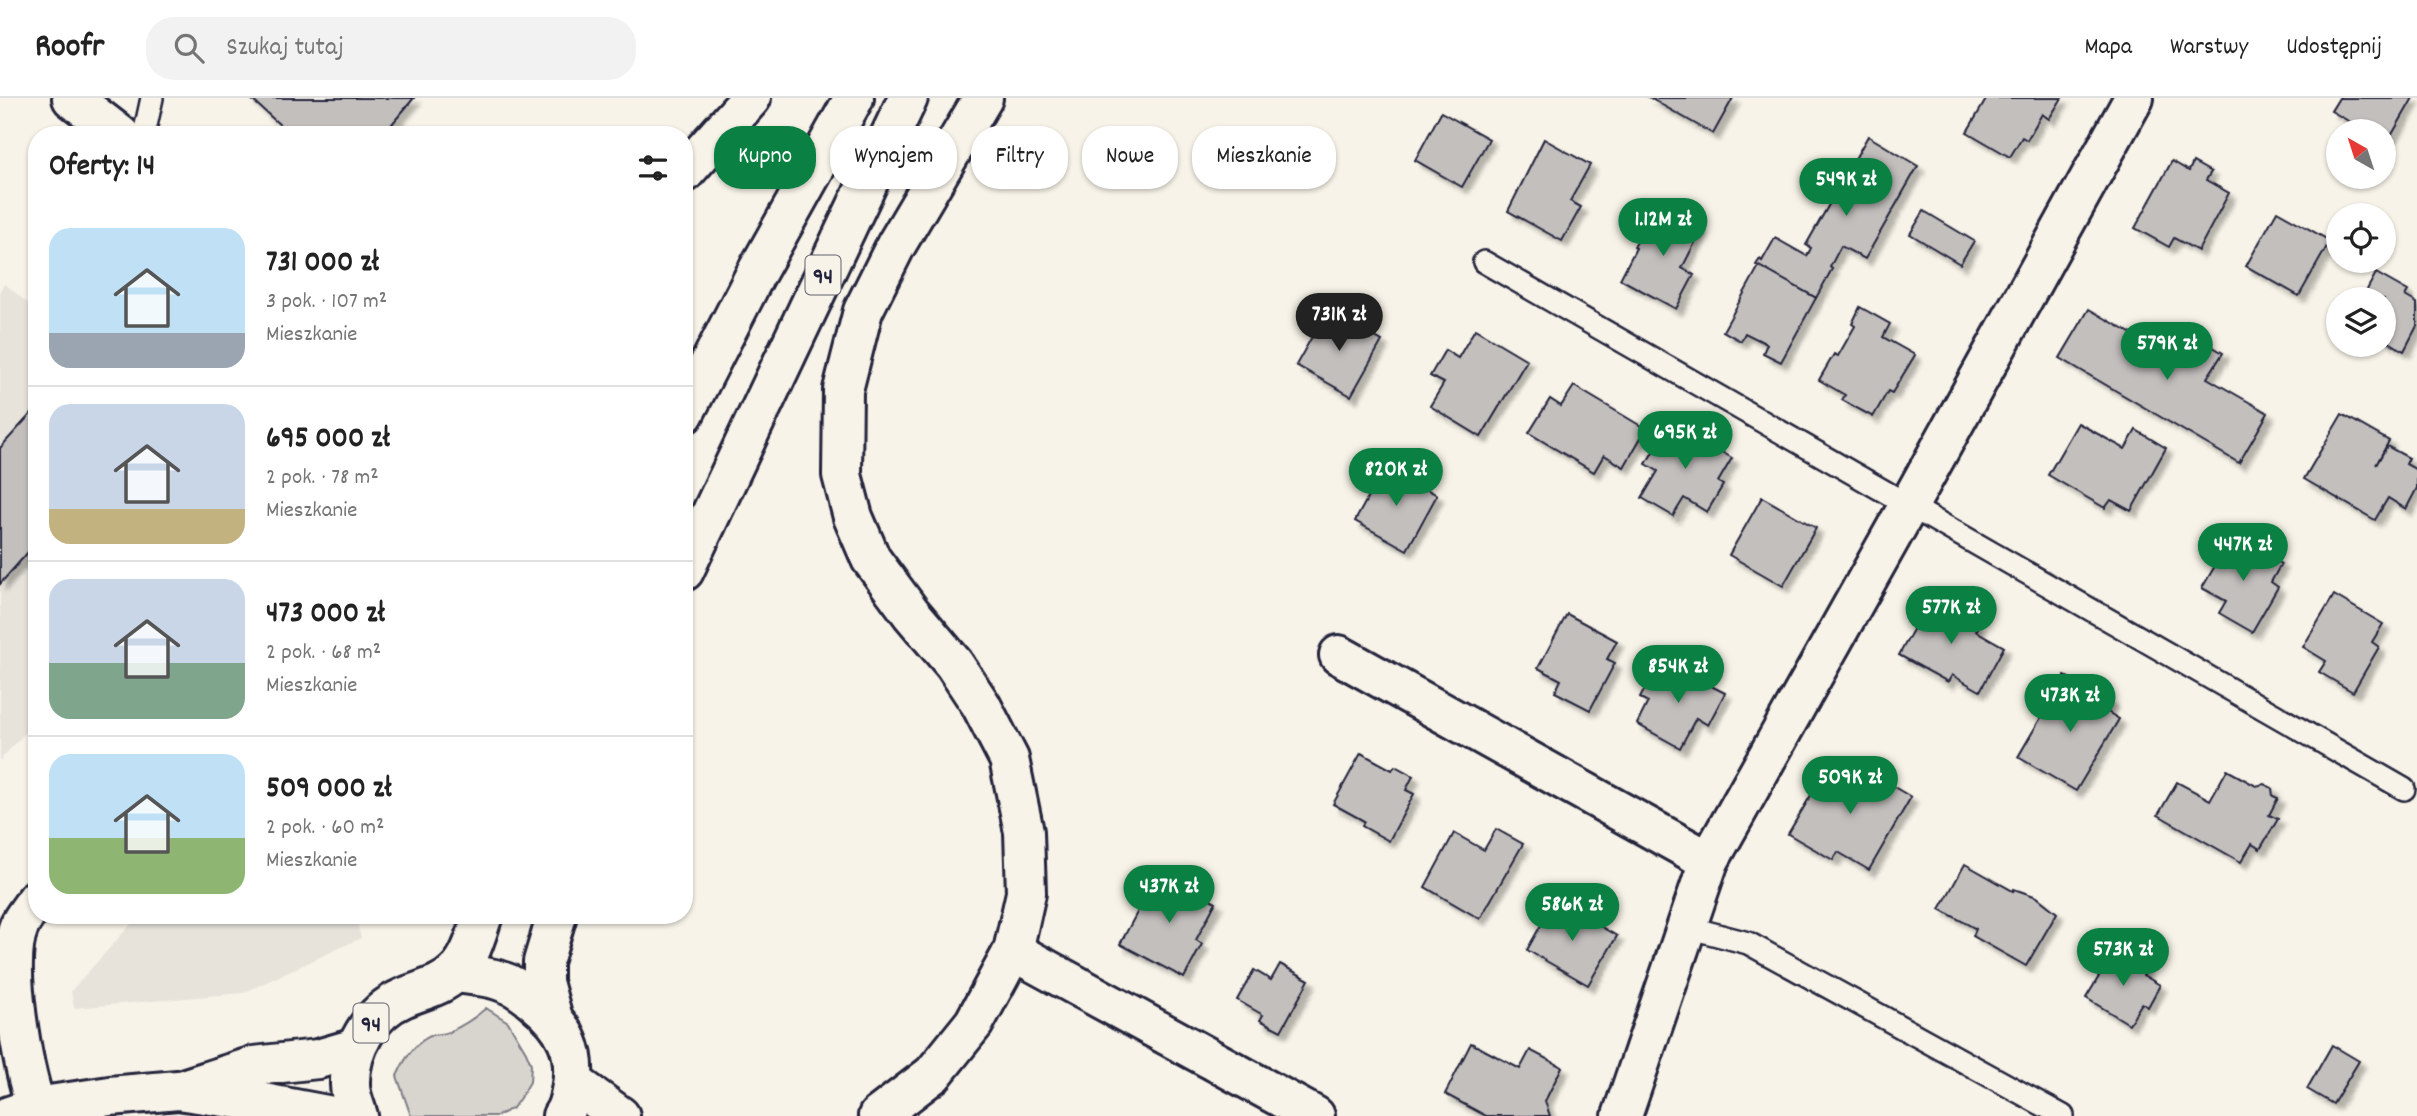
<!DOCTYPE html>
<html lang="pl">
<head>
<meta charset="utf-8">
<style>
  body { margin:0; font-family:Dekko,sans-serif; background:#f2f2f2; color:#222; height:100vh; display:flex; flex-direction:column; font-size:26px; white-space:nowrap }
  * { box-sizing:border-box; margin:0 }
  p { font-size:23px; color:#767676 }
  .icon { flex:none; width:38px; height:38px; fill:none; stroke:currentColor; stroke-width:2; stroke-linecap:round; stroke-linejoin:round }
  .map { position:relative; flex:1; overflow:hidden }
  .side { position:absolute; left:28px; top:28px; width:665px; height:798px; display:flex; flex-direction:column; background:#fff; border-radius:28px; box-shadow:0 2px 5px #0004 }
  .side>* { flex:none }
  .top-card { position:absolute; left:714px; top:28px; width:665px; height:63px; display:flex; gap:14px }
  .needle { width:46px; rotate:321deg }
  .fabs { position:absolute; left:2326px; top:21px; display:grid; gap:14px }
  .fabs a { display:grid; place-items:center; width:70px; height:70px; border-radius:50%; background:#fff; box-shadow:0 2px 5px #0004; font-size:35px }
  .price { position:absolute; translate:-50% -60px; padding:0 16px; border-radius:24px; background:#0b8043; color:#fff; font-size:23px; line-height:46px; filter:drop-shadow(0 2px 4px #0008) }
  .price::after { content:''; position:absolute; left:50%; top:42px; width:21px; height:16px; margin-left:-10px; background:inherit; clip-path:polygon(0 0,100% 0,50% 100%) }
  .price.active { background:#222; color:#fff }
  ul { padding:0; list-style:none }
  li { display:flex; align-items:center; gap:21px; height:175px; padding:0 21px }
  li+li { border-top:2px solid #e0e0e0 }
  li span { display:grid; place-items:center; flex:none; width:196px; height:140px; border-radius:21px; color:#555 }
  li>.icon { margin-inline-start:auto }
  span .icon { width:84px; height:84px; fill:#fffc; stroke-width:1 }
  li b { font-size:30px }
  h2 { display:flex; justify-content:space-between; align-items:center; height:84px; padding:0 21px; font-size:30px }
  .pill { padding:0 24px; border-radius:28px; background:#fff; box-shadow:0 2px 5px #0004; font-size:24px; line-height:63px }
  .pill.active { background:#0b8043; color:#fff }
  header { display:flex; align-items:center; gap:42px; box-sizing:border-box; height:98px; padding:0 35px; background:#fff; border-bottom:2px solid #e0e0e0 }
  header strong { font-size:33px }
  nav { display:flex; gap:38px; margin-inline-start:auto; font-size:24px }
  .search { width:490px; height:63px; background:#f2f2f2; display:flex; align-items:center; gap:18px; box-sizing:border-box; padding:0 24px; border-radius:28px; color:#767676; font-size:26px }
  .map>svg:first-child { display:block }
  .built { fill:#e7e3db }
  .green { fill:#d8d5cf; stroke:#7d7c85; stroke-width:2 }
  .building { fill:#c2bfbd; stroke:#22223b; stroke-width:2; filter:url(#shadow) }
  .lines { fill:none; stroke-linecap:round; stroke-linejoin:round }
  .lane-casing { stroke:#22223b; stroke-width:26 }
  .street-casing { stroke:#22223b; stroke-width:44 }
  .secondary-casing { stroke:#22223b; stroke-width:44 }
  .primary-casing { stroke:#22223b; stroke-width:44 }
  .lane { stroke:#f7f3e8; stroke-width:21 }
  .street { stroke:#f7f3e8; stroke-width:38 }
  .secondary { stroke:#f7f3e8; stroke-width:38 }
  .primary { stroke:#f7f3e8; stroke-width:38 }
  .labels { text-anchor:middle; stroke-width:7; stroke-linejoin:round; paint-order:stroke }
  .shield { fill:#f7f3e8; stroke:#62616f; stroke-width:2 }
  .shield-label { font-size:23px; font-weight:bold; fill:#22223b }
</style>
</head>
<body>
<header>
<strong>Roofr</strong>
<div class="search"><svg class="icon" aria-label="search" viewBox="0 0 24 24"><circle cx="10" cy="10" r="6"/><path d="M15 15l6 6"/></svg>Szukaj tutaj</div>
<nav><a>Mapa</a><a>Warstwy</a><a>Udostępnij</a></nav>
</header>
<div class="map">
<svg width="2417" height="1018" viewBox="0 0 2417 1018">
  <defs>
    <filter id="shadow"><feDropShadow dx="6" dy="6" stdDeviation="2" flood-color="#0004"/></filter>
  </defs>
  <rect width="100%" height="100%" fill="#f7f3e8"/>
  <filter id="ink" filterUnits="userSpaceOnUse"><feTurbulence type="fractalNoise" baseFrequency=".0143" numOctaves="2"/><feDisplacementMap in="SourceGraphic" scale="14" xChannelSelector="R" yChannelSelector="G"/><feConvolveMatrix kernelMatrix="1 2 1 2 8 2 1 2 1" color-interpolation-filters="sRGB"/></filter>
  <g filter="url(#ink)">
    <g class="built">
      <path d="M5,186L37,213V622L0,662V192Z"/>
      <path d="M139,817H355L361,840L243,895L74,910L71,893Z"/>
    </g>
    <path class="green" d="M486,910L508,924L526,954L531,966L530,984L524,994L513,1010L497,1018H411L397,978C404,962 415,943 433,937C438,936 443,936 449,934C462,928 475,920 486,910Z"/>
    <g class="building">
      <path d="M250,0H414L392,26L401,34L398,37H291Z"/>
      <path d="M1650,0H1733L1713,36Z"/>
      <path d="M1987,0H2062L2049,21L2042,16L2027,42L2022,39L2010,59L1967,34Z"/>
      <path d="M2339,0H2413L2387,45L2384,43V33H2366L2331,13Z"/>
      <path d="M1441,14L1489,41L1462,89L1415,62Z"/>
      <path d="M1868,38L1918,68L1865,161L1841,148L1830,169L1832,171L1816,200L1756,167L1760,161L1762,163L1775,140L1807,158L1811,150L1806,147Z"/>
      <path d="M1544,41L1590,67L1570,103L1581,109L1562,143L1508,113Z"/>
      <path d="M2172,63L2189,73L2193,64L2211,74L2206,82L2229,95L2198,153L2174,140L2169,149L2135,130Z"/>
      <path d="M1656,108L1702,131L1682,170L1694,177L1676,211L1620,181L1636,150L1634,149Z"/>
      <path d="M1924,113L1974,143L1960,166L1910,136Z"/>
      <path d="M2277,113L2330,143L2299,198L2246,168Z"/>
      <path d="M1759,168L1816,200L1781,264L1763,255L1767,246L1745,235L1741,243L1723,233Z"/>
      <path d="M2376,175L2408,193L2405,198L2417,205V228L2404,253L2384,241V201H2362Z"/>
      <path d="M1860,209L1890,226L1883,239L1915,257L1892,295L1888,293L1873,319L1842,302L1845,297L1819,282L1834,256L1838,258L1855,228L1852,226Z"/>
      <path d="M2089,211L2166,256L2182,230L2223,255L2207,280L2268,315L2239,365L2060,260Z"/>
      <path d="M1327,212L1382,243L1351,298L1296,267Z"/>
      <path d="M1475,231L1527,262L1481,339L1430,308L1444,285L1430,278L1445,252L1458,260Z"/>
      <path d="M1574,288L1646,331L1624,369L1604,357L1594,374L1529,335L1550,301L1561,308Z"/>
      <path d="M37,309V444L0,486V350Z"/>
      <path d="M2342,316L2389,343L2376,367L2387,348L2409,360L2406,366L2417,372V390L2406,411L2388,400L2375,422L2304,381Z"/>
      <path d="M1670,324L1732,360L1718,384L1723,387L1707,414L1684,400L1673,418L1642,400L1658,373L1646,366Z"/>
      <path d="M2078,325L2125,351L2136,332L2166,350L2131,413L2111,402L2105,410L2048,377Z"/>
      <path d="M1385,368L1437,397L1407,452L1355,423Z"/>
      <path d="M1762,399L1816,430L1783,488L1729,457Z"/>
      <path d="M2233,437L2281,466L2271,484L2278,489L2252,534L2219,515L2226,503L2202,490Z"/>
      <path d="M2334,497L2383,526L2372,544L2379,549L2353,594L2319,574L2326,563L2303,549Z"/>
      <path d="M1931,499L1980,527L1976,533L2004,549L1980,593L1952,577L1948,584L1899,557Z"/>
      <path d="M1567,516L1617,543L1607,561L1615,565L1590,612L1555,594L1561,582L1538,570Z"/>
      <path d="M1668,566L1725,595L1708,627L1696,620L1680,650L1637,626L1648,604L1640,600L1650,581L1658,585Z"/>
      <path d="M2065,578L2112,603L2106,613L2119,621L2076,693L2018,659Z"/>
      <path d="M1361,655L1392,672L1395,668L1413,678L1406,692L1414,696L1389,743L1362,728L1364,723L1333,706Z"/>
      <path d="M1830,665L1855,680L1862,670L1911,699L1869,772L1838,754L1833,762L1788,736Z"/>
      <path d="M2227,672L2256,688L2264,686L2272,690L2273,698L2278,700L2269,717L2278,721L2260,751L2252,746L2241,764L2158,717L2177,684L2210,702Z"/>
      <path d="M1496,731L1523,746L1480,821L1425,789L1454,735L1484,752Z"/>
      <path d="M1965,766L2013,793L2014,791L2037,799L2057,815L2026,868L1973,838L1976,831L1940,811Z"/>
      <path d="M1159,774L1216,804L1196,842L1202,846L1184,880L1120,846Z"/>
      <path d="M1555,802L1617,838L1588,887L1527,852Z"/>
      <path d="M2115,852L2147,871L2143,877L2160,887L2148,909L2142,905L2129,926L2086,900Z"/>
      <path d="M1280,866L1309,882L1281,933L1260,922L1263,917L1237,902L1254,872L1271,882Z"/>
      <path d="M1471,945L1520,971L1530,952L1562,969L1545,1003L1550,1018H1486L1445,996Z"/>
      <path d="M2332,947L2359,963L2333,1006L2307,991Z"/>
    </g>
    <g class="lines">
      <defs>
        <g id="lane">
          <path d="M144,37L152,0"/>
          <path d="M1484,164L2404,691"/>
          <path d="M1687,829L1748,845L2063,1018"/>
        </g>
        <g id="street">
          <path d="M72,0L120,37"/>
          <path d="M684,75L751,0"/>
          <path d="M1339,557L1709,763"/>
          <path d="M1013,853L1315,1018"/>
          <path d="M573,984L620,1018"/>
          <path d="M36,1009C23,969 3,867 19,828C23,819 31,810 37,801"/>
          <path d="M878,1018L933,976L974,925L1013,853L1026,795L1024,734L1009,661L981,607L954,566L911,515L871,461L853,419L842,377L843,292L863,213L896,147L983,0"/>
          <path d="M1622,1018L1709,763L1909,407L2134,0"/>
        </g>
        <g id="secondary">
          <path d="M186,990L254,968L318,961L356,950"/>
          <path d="M9,1018L36,1009L110,998L178,992L258,1004L332,1018"/>
        </g>
        <g id="primary">
          <path d="M684,316L754,179L854,0"/>
          <path d="M684,473L908,0"/>
          <path d="M455,875C469,877 485,878 498,882C512,886 525,895 535,904C565,928 579,954 571,993C569,1003 568,1010 562,1018"/>
          <path d="M552,917L543,884V864L557,817"/>
          <path d="M358,1018C355,1008 350,997 350,987C349,952 370,914 403,900C421,892 440,889 455,875C471,860 476,837 483,817"/>
        </g>
      </defs>
      <use href="#lane" class="lane-casing"/>
      <use href="#street" class="street-casing"/>
      <use href="#secondary" class="secondary-casing"/>
      <use href="#primary" class="primary-casing"/>
      <use href="#lane" class="lane"/>
      <use href="#street" class="street"/>
      <use href="#secondary" class="secondary"/>
      <use href="#primary" class="primary"/>
    </g>
  </g>
  <g class="labels">
    <g class="shield">
      <rect x="805.5" y="157.5" width="35" height="39" rx="5"/>
      <rect x="353.5" y="905.5" width="35" height="39" rx="5"/>
    </g>
    <g class="shield-label">
      <text x="823" y="185">94</text>
      <text x="371" y="933">94</text>
    </g>
  </g>
</svg>
<div class="fabs">
<a><svg class="needle" viewBox="-14 -14 28 28"><path d="M0-13l5 13h-10z" fill="#e53935"/><path d="M0 13l5-13h-10z" fill="#767676"/></svg></a>
<a><svg class="icon" aria-label="locate" viewBox="0 0 24 24"><circle cx="12" cy="12" r="6"/><path d="M12 2v4M12 18v4M2 12h4M18 12h4"/></svg></a>
<a><svg class="icon" aria-label="layers" viewBox="0 0 24 24"><path d="M12 4l9 5-9 5-9-5zM3 14l9 5 9-5"/></svg></a>
</div>
<b class="price" style="left:1846px;top:120px">549K zł</b>
<b class="price" style="left:1663px;top:160px">1.12M zł</b>
<b class="price active" style="left:1339px;top:255px">731K zł</b>
<b class="price" style="left:2167px;top:284px">579K zł</b>
<b class="price" style="left:1685px;top:373px">695K zł</b>
<b class="price" style="left:1396px;top:410px">820K zł</b>
<b class="price" style="left:2243px;top:485px">447K zł</b>
<b class="price" style="left:1951px;top:548px">577K zł</b>
<b class="price" style="left:1678px;top:607px">854K zł</b>
<b class="price" style="left:2070px;top:636px">473K zł</b>
<b class="price" style="left:1850px;top:718px">509K zł</b>
<b class="price" style="left:1169px;top:827px">437K zł</b>
<b class="price" style="left:1572px;top:845px">586K zł</b>
<b class="price" style="left:2123px;top:890px">573K zł</b>
<div class="top-card">
<a class="pill active">Kupno</a>
<a class="pill">Wynajem</a>
<a class="pill">Filtry</a>
<a class="pill">Nowe</a>
<a class="pill">Mieszkanie</a>
</div>
<section class="side">
<h2>Oferty: 14<svg class="icon" aria-label="filters" viewBox="0 0 24 24"><path d="M4 7h16M4 17h16"/><circle cx="9" cy="7" r="2"/><circle cx="15" cy="17" r="2"/></svg></h2>
<ul>
<li><span style="background:linear-gradient(#bfe0f5 75%,#9aa5b1 0)"><svg class="icon" aria-label="home" viewBox="0 0 24 24"><path d="M3 11l9-7 9 7M6 9v11h12V9"/></svg></span><div><b>731 000 zł</b><p>3 pok. · 107 m²</p><p>Mieszkanie</p></div></li>
<li><span style="background:linear-gradient(#c9d6e8 75%,#c2b280 0)"><svg class="icon" aria-label="home" viewBox="0 0 24 24"><path d="M3 11l9-7 9 7M6 9v11h12V9"/></svg></span><div><b>695 000 zł</b><p>2 pok. · 78 m²</p><p>Mieszkanie</p></div></li>
<li><span style="background:linear-gradient(#c9d6e8 60%,#7fa58c 0)"><svg class="icon" aria-label="home" viewBox="0 0 24 24"><path d="M3 11l9-7 9 7M6 9v11h12V9"/></svg></span><div><b>473 000 zł</b><p>2 pok. · 68 m²</p><p>Mieszkanie</p></div></li>
<li><span style="background:linear-gradient(#bfe0f5 60%,#8fb573 0)"><svg class="icon" aria-label="home" viewBox="0 0 24 24"><path d="M3 11l9-7 9 7M6 9v11h12V9"/></svg></span><div><b>509 000 zł</b><p>2 pok. · 60 m²</p><p>Mieszkanie</p></div></li>
</ul>
</section>
</div>
</body>
</html>
